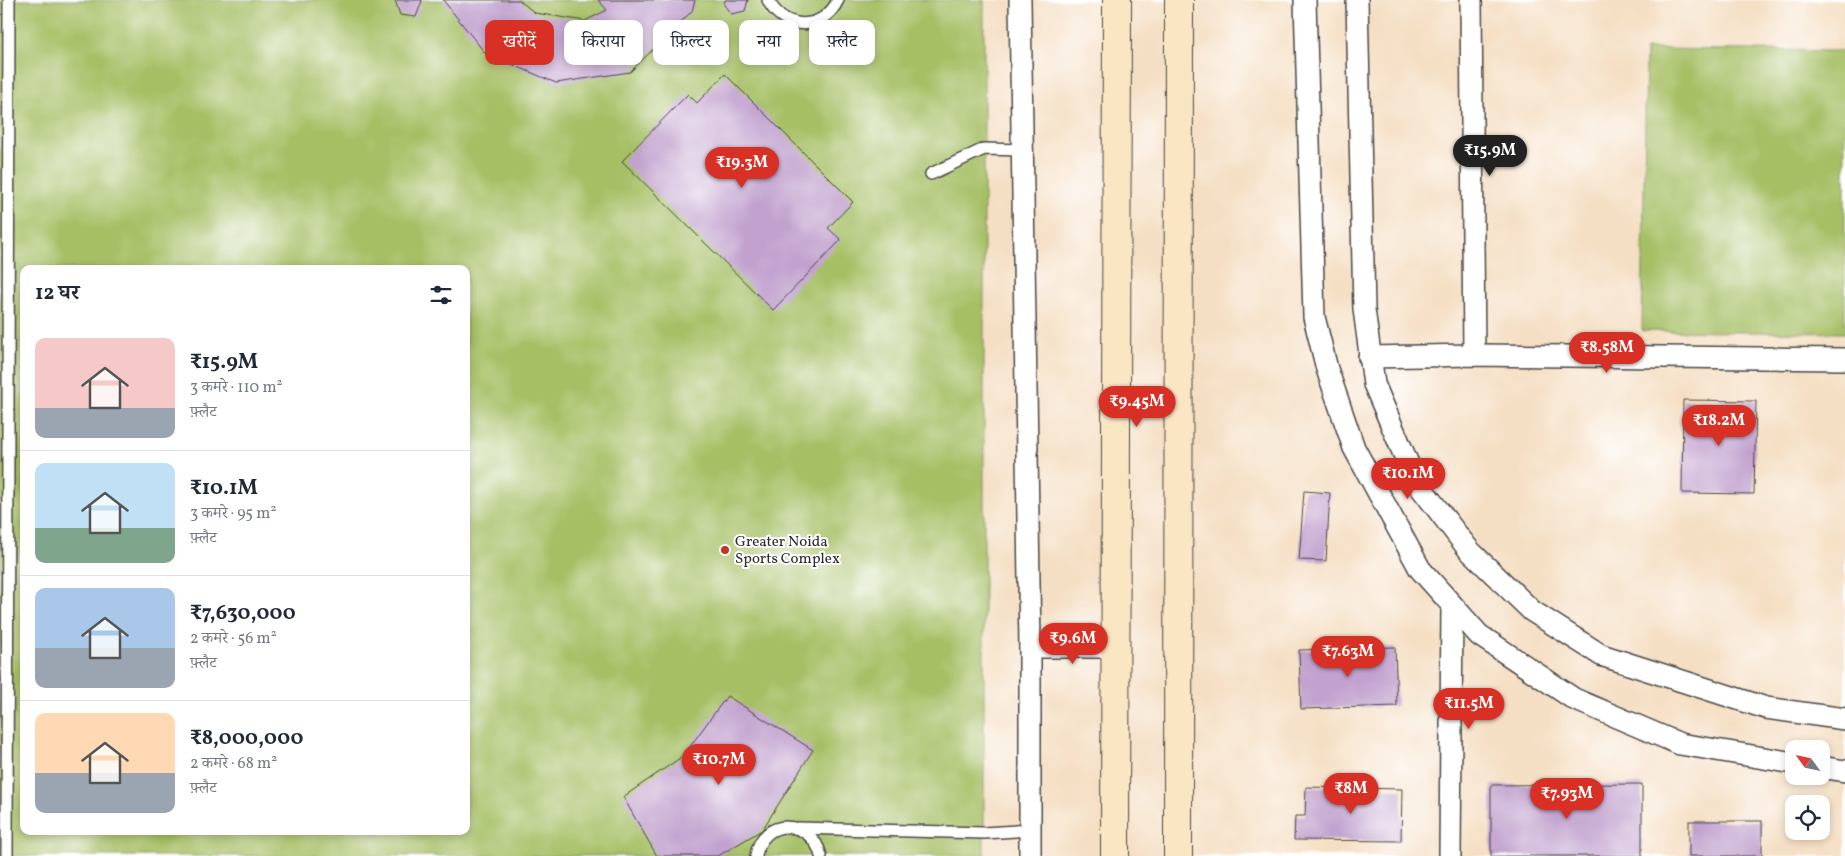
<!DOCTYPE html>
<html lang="hi">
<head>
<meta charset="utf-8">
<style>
  body { margin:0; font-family:Vollkorn,"Noto Serif Devanagari",serif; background:#f6f6f7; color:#1f2937; height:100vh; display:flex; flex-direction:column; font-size:19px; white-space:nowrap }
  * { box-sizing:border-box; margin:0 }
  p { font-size:16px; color:#747a83 }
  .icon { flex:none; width:28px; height:28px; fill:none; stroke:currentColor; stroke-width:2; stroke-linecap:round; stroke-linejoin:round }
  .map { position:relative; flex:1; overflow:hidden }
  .panel { position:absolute; left:20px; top:265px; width:450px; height:570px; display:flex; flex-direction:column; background:#fff; border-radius:10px; box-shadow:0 2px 8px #0003 }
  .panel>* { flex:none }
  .top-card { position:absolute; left:485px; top:20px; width:475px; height:45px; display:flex; gap:10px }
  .needle { width:32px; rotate:303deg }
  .tools { position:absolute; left:1785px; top:740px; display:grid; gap:10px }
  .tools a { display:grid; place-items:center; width:45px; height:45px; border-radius:10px; background:#fff; box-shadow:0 2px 8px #0003; font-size:25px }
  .price { position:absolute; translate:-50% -42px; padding:0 11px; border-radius:18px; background:#d93025; color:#fff; font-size:16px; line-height:32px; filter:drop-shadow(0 1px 2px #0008) }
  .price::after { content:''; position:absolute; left:50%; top:30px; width:15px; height:11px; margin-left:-8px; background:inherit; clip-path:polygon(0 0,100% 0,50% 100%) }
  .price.active { background:#222; color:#fff }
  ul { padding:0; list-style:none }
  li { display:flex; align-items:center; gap:15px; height:125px; padding:0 15px }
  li+li { border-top:1px solid #e0e1e3 }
  li span { display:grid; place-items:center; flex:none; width:140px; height:100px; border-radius:10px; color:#555 }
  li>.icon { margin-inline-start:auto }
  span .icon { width:60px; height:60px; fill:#fffc; stroke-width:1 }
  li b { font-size:21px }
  h2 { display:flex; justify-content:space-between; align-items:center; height:60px; padding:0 15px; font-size:21px }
  .chip { padding:0 18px; border-radius:10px; background:#fff; box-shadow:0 2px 8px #0003; font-size:18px; line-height:45px }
  .chip.active { background:#d93025; color:#fff }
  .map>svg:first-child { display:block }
  .green { fill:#a6bf65; stroke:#687548; fill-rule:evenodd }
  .building { fill:#c1a1ce }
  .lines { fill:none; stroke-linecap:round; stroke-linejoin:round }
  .lane-casing { stroke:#494642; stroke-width:14 }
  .street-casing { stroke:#494642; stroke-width:24 }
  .secondary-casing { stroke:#494642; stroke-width:30 }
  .lane { stroke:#fff; stroke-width:11 }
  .street { stroke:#fff; stroke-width:21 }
  .secondary { stroke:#fbe6c4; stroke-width:28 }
  .poi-dot { fill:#c8321e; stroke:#fff; stroke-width:2 }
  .labels { text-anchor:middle; stroke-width:4; stroke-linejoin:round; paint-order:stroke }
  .poi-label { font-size:15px; fill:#2b2b2b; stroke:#fff; text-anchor:start }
</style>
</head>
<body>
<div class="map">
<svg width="1845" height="856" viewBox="0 0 1845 856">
  <rect width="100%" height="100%" fill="#fff"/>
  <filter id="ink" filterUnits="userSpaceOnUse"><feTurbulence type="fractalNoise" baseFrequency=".02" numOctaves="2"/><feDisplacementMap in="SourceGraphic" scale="10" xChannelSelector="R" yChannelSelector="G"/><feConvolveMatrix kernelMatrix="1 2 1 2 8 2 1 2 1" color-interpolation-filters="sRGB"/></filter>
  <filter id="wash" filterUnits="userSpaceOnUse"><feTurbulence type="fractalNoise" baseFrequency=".0096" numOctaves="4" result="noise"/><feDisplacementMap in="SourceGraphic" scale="20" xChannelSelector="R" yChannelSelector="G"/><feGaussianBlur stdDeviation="1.12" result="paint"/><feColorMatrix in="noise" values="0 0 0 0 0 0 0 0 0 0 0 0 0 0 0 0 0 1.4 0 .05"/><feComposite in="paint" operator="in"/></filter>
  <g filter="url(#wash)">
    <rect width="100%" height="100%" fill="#f5dfc4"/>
    <g class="green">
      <path d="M0,0H984V856H0ZM24,269H466V831H24Z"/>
      <path d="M1646,49L1845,51V333L1642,331Z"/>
    </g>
    <g id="blocks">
      <g class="building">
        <path d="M395,0H422V1L416,17L400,15Z"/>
        <path d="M443,0H519L535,13L585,21L607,10L598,0H695L692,11L630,72L556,83L485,53Z"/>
        <path d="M725,0H748L745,11L731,14L724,5Z"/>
        <path d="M725,74L853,202L828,228L841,240L773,310L622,161L688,94L697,103Z"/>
        <path d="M1683,400L1756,401L1754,494L1682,493Z"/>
        <path d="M1304,491L1330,493L1326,561L1299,560Z"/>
        <path d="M1395,647L1397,706L1301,709L1299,650Z"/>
        <path d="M727,696L813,750L762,830L718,856H657L623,797L683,756Z"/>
        <path d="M1642,784V856H1491V785Z"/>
        <path d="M1306,787L1402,789L1401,841L1294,840L1295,816H1305Z"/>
        <rect x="1689" y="821" width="73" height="35"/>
      </g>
    </g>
  </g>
  <g filter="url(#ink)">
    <use href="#blocks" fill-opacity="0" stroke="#494642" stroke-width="1"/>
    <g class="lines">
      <defs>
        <g id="lane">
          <path d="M768,0C783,31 823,32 838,0"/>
          <path d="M931,174L984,149L1023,150"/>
          <path d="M798,828L984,833L1030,830"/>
          <path d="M7,856L9,0"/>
          <path d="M756,856C761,817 812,818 821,856"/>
        </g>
        <g id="street">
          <path d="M1020,0L1030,647V856"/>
          <path d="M1305,0L1314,317L1327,369L1354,448L1420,569L1479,635L1574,699L1680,744L1794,763"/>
          <path d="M1357,0L1364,309L1374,384L1415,480L1469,550L1532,611L1601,655L1766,708L1845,719"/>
          <path d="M1471,0L1474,355"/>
          <path d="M1369,357L1474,355L1845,359"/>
          <path d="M1030,647H1116"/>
          <path d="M1821,767L1845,771"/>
          <path d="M1450,856L1452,605"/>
        </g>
        <g id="secondary">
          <path d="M1115,856L1117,0"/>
          <path d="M1178,856L1179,0"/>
        </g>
      </defs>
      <use href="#lane" class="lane-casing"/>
      <use href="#street" class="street-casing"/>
      <use href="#secondary" class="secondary-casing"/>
      <use href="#lane" class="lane"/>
      <use href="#street" class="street"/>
      <use href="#secondary" class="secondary"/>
    </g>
  </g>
  <circle class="poi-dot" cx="725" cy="550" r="5"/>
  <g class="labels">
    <g class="poi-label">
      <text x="735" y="546">Greater Noida<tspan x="735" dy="17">Sports Complex</tspan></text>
    </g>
  </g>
</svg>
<div class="tools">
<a><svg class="needle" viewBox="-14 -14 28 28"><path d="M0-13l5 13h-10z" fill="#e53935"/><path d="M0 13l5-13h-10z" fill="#747a83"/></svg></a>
<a><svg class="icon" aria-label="locate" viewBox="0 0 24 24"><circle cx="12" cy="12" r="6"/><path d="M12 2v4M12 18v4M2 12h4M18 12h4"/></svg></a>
</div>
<b class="price active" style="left:1490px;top:177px">₹15.9M</b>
<b class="price" style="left:742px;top:189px">₹19.3M</b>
<b class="price" style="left:1607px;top:374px">₹8.58M</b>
<b class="price" style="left:1137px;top:428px">₹9.45M</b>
<b class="price" style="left:1719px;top:447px">₹18.2M</b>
<b class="price" style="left:1408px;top:500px">₹10.1M</b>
<b class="price" style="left:1073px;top:665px">₹9.6M</b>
<b class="price" style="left:1348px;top:678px">₹7.63M</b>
<b class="price" style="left:1469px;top:730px">₹11.5M</b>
<b class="price" style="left:719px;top:786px">₹10.7M</b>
<b class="price" style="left:1351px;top:815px">₹8M</b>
<b class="price" style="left:1567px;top:820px">₹7.93M</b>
<div class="top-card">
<a class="chip active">खरीदें</a>
<a class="chip">किराया</a>
<a class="chip">फ़िल्टर</a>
<a class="chip">नया</a>
<a class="chip">फ़्लैट</a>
</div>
<section class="panel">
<h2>12 घर<svg class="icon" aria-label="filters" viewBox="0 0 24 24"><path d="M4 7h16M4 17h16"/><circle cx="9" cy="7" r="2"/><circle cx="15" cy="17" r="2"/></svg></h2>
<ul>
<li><span style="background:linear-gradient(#f6c9c9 70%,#9aa5b1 0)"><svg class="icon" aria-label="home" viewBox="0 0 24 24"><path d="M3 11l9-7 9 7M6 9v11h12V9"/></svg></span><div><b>₹15.9M</b><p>3 कमरे · 110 m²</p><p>फ़्लैट</p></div></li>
<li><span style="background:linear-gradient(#bfe0f5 65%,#7fa58c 0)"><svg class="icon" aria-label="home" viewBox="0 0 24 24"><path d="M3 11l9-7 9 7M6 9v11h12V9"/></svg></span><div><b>₹10.1M</b><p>3 कमरे · 95 m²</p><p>फ़्लैट</p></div></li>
<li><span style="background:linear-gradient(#a9c7e8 60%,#9aa5b1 0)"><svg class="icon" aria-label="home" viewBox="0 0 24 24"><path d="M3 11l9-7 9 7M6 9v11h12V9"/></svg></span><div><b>₹7,630,000</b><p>2 कमरे · 56 m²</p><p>फ़्लैट</p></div></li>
<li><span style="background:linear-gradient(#ffd9b3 60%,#9aa5b1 0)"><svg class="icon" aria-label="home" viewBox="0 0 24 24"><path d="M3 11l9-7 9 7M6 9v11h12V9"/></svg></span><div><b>₹8,000,000</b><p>2 कमरे · 68 m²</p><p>फ़्लैट</p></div></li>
</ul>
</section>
</div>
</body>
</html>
